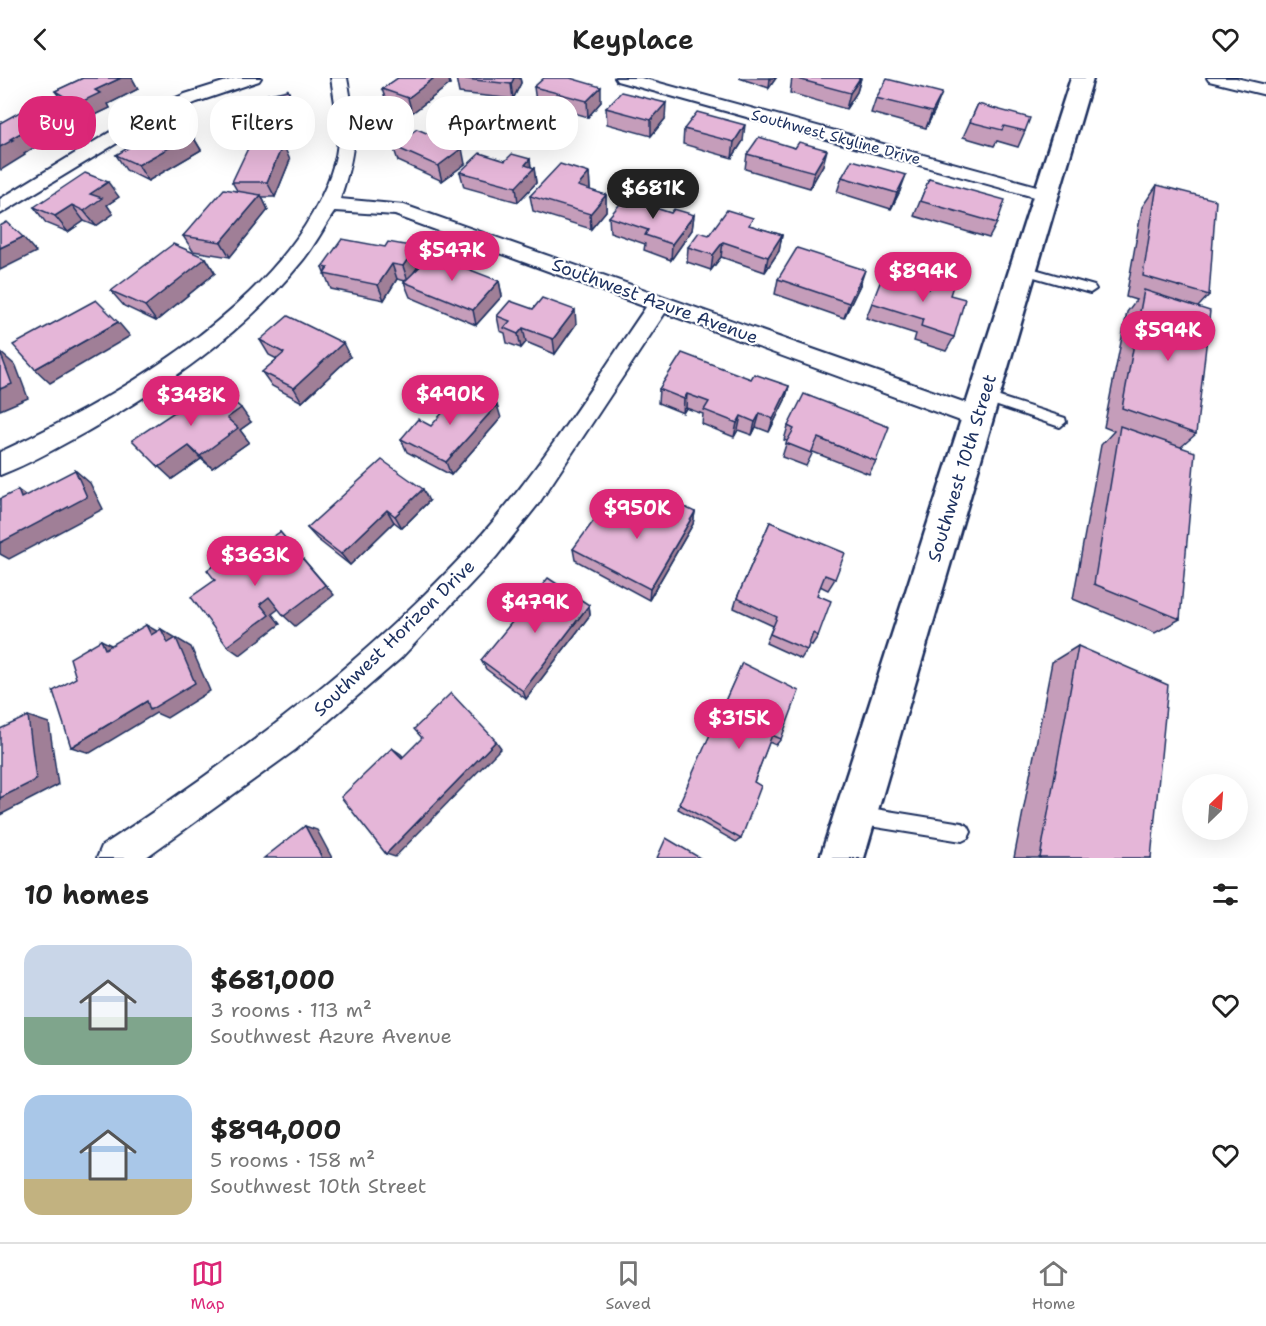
<!DOCTYPE html>
<html lang="en">
<head>
<meta charset="utf-8">
<style>
  body { margin:0; font-family:"Shantell Sans",sans-serif; background:#f6f6f6; color:#222; height:100vh; display:flex; flex-direction:column; font-size:22px; white-space:nowrap }
  * { box-sizing:border-box; margin:0 }
  p { font-size:20px; color:#767676 }
  .icon { flex:none; width:33px; height:33px; fill:none; stroke:currentColor; stroke-width:2; stroke-linecap:round; stroke-linejoin:round }
  .map { position:relative; height:780px; overflow:hidden }
  .sheet { display:flex; flex-direction:column; background:#fff; flex:1 }
  .sheet>* { flex:none }
  .guide { position:absolute; left:18px; top:18px; width:600px; height:54px; display:flex; gap:12px }
  .needle { width:39px; rotate:25deg }
  .tools { position:absolute; left:1182px; top:696px; display:grid; gap:12px }
  .tools a { display:grid; place-items:center; width:66px; height:66px; border-radius:50%; background:#fff; box-shadow:0 6px 24px #0002; font-size:30px }
  .price { position:absolute; translate:-50% -51px; padding:0 14px; border-radius:21px; background:#db2777; color:#fff; font-size:20px; line-height:39px; filter:drop-shadow(0 2px 3px #0008) }
  .price::after { content:''; position:absolute; left:50%; top:36px; width:18px; height:14px; margin-left:-9px; background:inherit; clip-path:polygon(0 0,100% 0,50% 100%) }
  .price.active { background:#222; color:#fff }
  ul { padding:0; list-style:none }
  li { display:flex; align-items:center; gap:18px; height:150px; padding:0 24px }
  li span { display:grid; place-items:center; flex:none; width:168px; height:120px; border-radius:18px; color:#555 }
  li>.icon { margin-inline-start:auto }
  span .icon { width:72px; height:72px; fill:#fffc; stroke-width:1 }
  li b { font-size:26px }
  h2 { display:flex; justify-content:space-between; align-items:center; height:72px; padding:0 24px; font-size:26px }
  .chip { padding:0 21px; border-radius:24px; background:#fff; box-shadow:0 6px 24px #0002; font-size:21px; line-height:54px }
  .chip.active { background:#db2777; color:#fff }
  header { display:flex; justify-content:space-between; align-items:center; height:78px; padding:0 24px; background:#fff; font-size:27px; font-weight:600 }
  .dock { display:flex; justify-content:space-around; align-items:center; height:84px; border-top:2px solid #e0e0e0; background:#fff; font-size:16px; color:#767676 }
  .dock a { display:grid; justify-items:center; gap:3px }
  .dock .active { color:#db2777 }
  .map>svg:first-child { display:block }
  .lines { fill:none; stroke-linecap:round; stroke-linejoin:round }
  .lane-casing { stroke:#1b2f5e; stroke-width:4 }
  .street-casing { stroke:#1b2f5e; stroke-width:4 }
  .secondary-casing { stroke:#1b2f5e; stroke-width:5 }
  .lane { fill:#fff; fill-rule:evenodd }
  .street { fill:#fff; fill-rule:evenodd }
  .secondary { fill:#fff; fill-rule:evenodd }
  .wall { fill:#c59dba; stroke:#1b2f5e; stroke-width:1.5 }
  .shaded-wall { fill:#a07f97; stroke:#1b2f5e; stroke-width:1.5 }
  .building { fill:#e5b6d8; stroke:#1b2f5e; stroke-width:1.5 }
  .labels { text-anchor:middle; stroke-width:4.5; stroke-linejoin:round; paint-order:stroke }
  .far-street-label { font-size:15px; fill:#1b2f5e; stroke:#fff }
  .street-label { font-size:18px; fill:#1b2f5e; stroke:#fff }
</style>
</head>
<body>
<header><svg class="icon" aria-label="back" viewBox="0 0 24 24"><path d="M15 5l-7 7 7 7"/></svg>Keyplace<svg class="icon" aria-label="heart" viewBox="0 0 24 24"><path d="M12 20l-8-8c-3-5 5-10 8-4 3-6 11-1 8 4z"/></svg></header>
<div class="map">
<svg width="1266" height="780" viewBox="0 0 1266 780">
  <rect width="100%" height="100%" fill="#fff"/>
  <filter id="ink" filterUnits="userSpaceOnUse"><feTurbulence type="fractalNoise" baseFrequency=".0167" numOctaves="2"/><feDisplacementMap in="SourceGraphic" scale="12" xChannelSelector="R" yChannelSelector="G"/><feConvolveMatrix kernelMatrix="1 2 1 2 8 2 1 2 1" color-interpolation-filters="sRGB"/></filter>
  <g filter="url(#ink)">
    <g class="lines">
      <defs>
        <g id="lane">
          <path d="M1024,188L1094,208L1096,211L1090,215L1020,195V189Z"/>
          <path d="M984,314L1065,340L1066,344L1060,349L980,322L978,319Z"/>
          <path d="M857,728L962,745L968,748L971,754L968,760L962,763L857,746L851,743L848,737L851,731Z"/>
        </g>
        <g id="street">
          <path d="M236,0H261L259,3L197,24L155,42L0,136V121L143,34L185,16Z"/>
          <path d="M331,0H347C357,53 357,70 340,121L404,127L986,332L989,339L986,346L977,349L665,235L539,425L496,479L401,580L295,672L145,780H97L102,768C237,680 367,583 476,463C541,391 592,308 646,229L395,137L335,133C324,149 315,167 303,182C245,254 165,309 86,354C58,369 30,386 0,397V374C120,318 298,218 335,82C342,56 335,26 331,0Z"/>
          <path d="M615,0H641L1055,113L1058,117L1048,123L1041,121L617,3Z"/>
          <path d="M1207,0H1236L1266,7V17L1209,3Z"/>
        </g>
        <path id="secondary" d="M1071,0H1093L864,780H820Z"/>
      </defs>
      <use href="#lane" class="lane-casing"/>
      <use href="#street" class="street-casing"/>
      <use href="#secondary" class="secondary-casing"/>
      <use href="#lane" class="lane"/>
      <use href="#street" class="street"/>
      <use href="#secondary" class="secondary"/>
    </g>
    <g class="wall">
      <path d="M83,0H132L138,11L108,26L110,30L87,41L66,28L55,13Z"/>
      <path d="M398,0H448L450,6L412,35L387,26L382,11Z"/>
      <path d="M456,0H520L521,5L513,21L459,15Z"/>
      <path d="M739,0H776L769,10Z"/>
      <path d="M792,0H861L857,14L846,31L790,15Z"/>
      <path d="M534,9L601,24L588,39L536,24Z"/>
      <path d="M876,20L936,30L926,50L871,35Z"/>
      <path d="M978,26L1025,53L1018,69L997,63L994,68L963,59Z"/>
      <path d="M295,27L298,39L290,41L292,47L267,52L268,55L240,58L233,42Z"/>
      <path d="M606,30L665,41L651,58L607,46Z"/>
      <path d="M684,51L743,63L732,80L683,66Z"/>
      <path d="M192,57L201,72L148,103L126,92L116,77Z"/>
      <path d="M393,68L465,86L442,103L398,83Z"/>
      <path d="M747,76L823,87L810,110L745,91Z"/>
      <path d="M530,81L531,89L534,90L536,105L518,124L464,109L460,94L505,83Z"/>
      <path d="M290,82L275,119H262L268,132L230,179L193,173L183,158L238,114L232,104Z"/>
      <path d="M589,95L590,111L589,112L606,117V133L591,151L533,133L530,118Z"/>
      <path d="M842,99L900,113L891,131L837,114Z"/>
      <path d="M929,101L997,145L989,160L914,138Z"/>
      <path d="M1157,107L1209,217L1198,229L1196,356L1181,369L1180,541L1155,555L1073,521L1101,367L1114,353L1104,349L1127,234L1136,222L1126,219L1142,129Z"/>
      <path d="M119,119L107,127L113,136L96,148L84,143L68,154L46,145L34,129Z"/>
      <path d="M671,135L694,137L692,152L671,182L644,172L645,166L610,154L609,139Z"/>
      <path d="M752,148L782,157L779,173L765,194L721,179L711,192L687,184L688,169L709,157Z"/>
      <path d="M385,169H416L421,184L414,195L499,203L502,218L476,247L410,219L404,204L406,203L397,201L384,222L331,211L322,189Z"/>
      <path d="M206,180L215,195L156,243L124,228L111,213Z"/>
      <path d="M933,199L950,217L954,259L946,273L914,263L916,256L866,240L872,225L928,211Z"/>
      <path d="M778,201L860,207L844,240L775,216Z"/>
      <path d="M497,238L576,246L555,276L526,264L521,270L507,265L505,255L500,253Z"/>
      <path d="M260,262L350,279L302,324L272,308L262,294L277,281L269,277Z"/>
      <path d="M751,301L789,308L785,322L769,354L756,349L752,357L738,352L734,359L702,346L703,336L686,330L683,335L658,325L659,311Z"/>
      <path d="M181,326L251,344L240,352L249,364L212,390L201,381L172,401L183,328Z"/>
      <path d="M501,340L451,397L407,374L401,361L431,348Z"/>
      <path d="M788,348L876,383L869,396L813,374L806,388L782,379L787,363L784,362Z"/>
      <path d="M429,423L402,450L394,444L350,487L317,461L307,450Z"/>
      <path d="M695,434L693,446L649,522L575,482L573,471L635,446Z"/>
      <path d="M770,444L835,501L828,512L820,508L817,517L818,558L812,567L809,566L807,572L801,581L766,565L773,548L734,530L737,520Z"/>
      <path d="M589,527L590,537L526,621L486,591L481,582Z"/>
      <path d="M1078,568L1151,780H1014L1052,584Z"/>
      <path d="M742,585L781,661L776,667L769,664L754,704L741,761L736,764L678,731Z"/>
    </g>
    <g class="shaded-wall">
      <path d="M121,0H132L138,11L108,26L110,30L87,41L77,26L95,12Z"/>
      <path d="M434,0H448L450,6L412,35L408,20Z"/>
      <path d="M514,0H520L521,5L513,21L511,6Z"/>
      <path d="M770,0H776L769,10Z"/>
      <path d="M861,0L857,14L846,31L850,15Z"/>
      <path d="M601,9V24L588,39L587,23Z"/>
      <path d="M288,12L295,27L298,39L290,41L292,47L267,52L268,55L260,37L284,25Z"/>
      <path d="M942,15L936,30L926,50L932,34Z"/>
      <path d="M666,25L665,41L651,58V42Z"/>
      <path d="M47,40L58,55L24,76L25,77L1,92L0,90V69L10,61Z"/>
      <path d="M745,47L743,63L732,80L734,64Z"/>
      <path d="M192,57L201,72L148,103L138,87Z"/>
      <path d="M283,66L290,82L275,119L267,104Z"/>
      <path d="M462,70L465,86L442,103L438,88Z"/>
      <path d="M827,72L823,87L810,110L814,94Z"/>
      <path d="M530,81L531,92L534,90L536,105L518,124L516,109L525,87Z"/>
      <path d="M589,95L590,111L579,124L578,108Z"/>
      <path d="M906,97L900,113L891,131L897,115Z"/>
      <path d="M108,104L119,119L107,127L113,136L96,148L84,133L90,116Z"/>
      <path d="M261,117L268,132L230,179L221,164Z"/>
      <path d="M606,117V133L591,151L590,136Z"/>
      <path d="M72,127L84,143L68,154L55,138Z"/>
      <path d="M694,137L692,152L671,182L672,166Z"/>
      <path d="M782,157L779,173L765,194L768,179Z"/>
      <path d="M23,159L36,174L0,192V170Z"/>
      <path d="M723,164L721,179L711,192L713,177Z"/>
      <path d="M416,169L421,184L408,203L403,188Z"/>
      <path d="M206,180L215,195L156,243L145,228Z"/>
      <path d="M392,186L397,201L384,222L378,207Z"/>
      <path d="M865,192L860,207L844,240L849,225Z"/>
      <path d="M499,203L502,218L476,247L473,232Z"/>
      <path d="M575,232L576,246L555,276L553,261Z"/>
      <path d="M118,244L130,258L50,305L35,291Z"/>
      <path d="M523,250L526,264L521,270L518,256Z"/>
      <path d="M343,265L350,279L302,324L294,310Z"/>
      <path d="M0,274L16,288L28,320L0,332Z"/>
      <path d="M789,308L785,322L769,354L773,341Z"/>
      <path d="M687,316L686,330L683,335L684,321Z"/>
      <path d="M497,327L501,340L451,397L446,384Z"/>
      <path d="M241,330L251,344L240,352L249,364L212,390L200,378L227,340Z"/>
      <path d="M760,335L756,349L752,357L755,344Z"/>
      <path d="M741,338L738,352L734,359L737,345Z"/>
      <path d="M189,368L201,381L172,401L159,389Z"/>
      <path d="M75,392L90,405L103,431L9,481L0,476V465Z"/>
      <path d="M423,411L429,423L402,450L395,438Z"/>
      <path d="M18,412L35,424L21,420Z"/>
      <path d="M387,432L394,444L350,487L341,476Z"/>
      <path d="M695,434L693,446L649,522L650,511Z"/>
      <path d="M280,454L334,517L295,548L284,538Z"/>
      <path d="M269,519L280,530L272,536L280,546L240,577L227,568L260,526Z"/>
      <path d="M589,527L590,537L526,621L523,613Z"/>
      <path d="M146,547L162,556L151,557Z"/>
      <path d="M161,551L191,569L210,613L167,640L156,635L90,675L71,669L147,623L168,565Z"/>
      <path d="M101,562L119,571H105Z"/>
      <path d="M28,638L49,645L58,707L0,737V720Z"/>
      <path d="M496,663L501,670L395,779L386,776Z"/>
      <path d="M392,670L401,676L410,686L402,680Z"/>
      <path d="M305,748L317,752L332,780H322Z"/>
    </g>
    <g class="building">
      <path d="M83,0H121L95,12L100,15L77,26L55,13Z"/>
      <path d="M398,0H434L408,20L382,11Z"/>
      <path d="M456,0H514L511,6Z"/>
      <path d="M544,0H570L601,9L587,23L534,9Z"/>
      <path d="M794,0H860L850,15Z"/>
      <path d="M887,1L942,15L932,34L876,20Z"/>
      <path d="M288,12L292,24L284,25L285,31L260,37L261,40L233,42V24Z"/>
      <path d="M621,14L666,25L651,42L606,30Z"/>
      <path d="M978,26L1030,40L1025,53L1004,48L1002,52L970,44Z"/>
      <path d="M25,31L47,40L10,61L13,62L0,69V45Z"/>
      <path d="M697,34L745,47L734,64L684,51Z"/>
      <path d="M168,46L192,57L138,87L116,77Z"/>
      <path d="M417,51L462,70L438,88L393,68Z"/>
      <path d="M759,59L795,70L799,64L827,72L814,94L747,76Z"/>
      <path d="M250,66H283L267,104H232Z"/>
      <path d="M480,75L505,83L512,76L530,81L525,87L534,90L516,109L460,94Z"/>
      <path d="M852,82L906,97L897,115L842,99Z"/>
      <path d="M560,86L589,95L578,108L606,117L590,136L530,118Z"/>
      <path d="M85,95L108,104L90,116L102,120L84,133L72,127L55,138L34,129Z"/>
      <path d="M929,101L1005,122L997,145L920,123Z"/>
      <path d="M1157,107L1216,122L1209,217L1143,198Z"/>
      <path d="M224,111L261,117L221,164L183,158Z"/>
      <path d="M625,120L671,135L674,131L694,137L672,166L645,157L648,152L609,139Z"/>
      <path d="M727,132L753,140L749,147L782,157L768,179L723,164L713,177L688,169L699,154L709,157Z"/>
      <path d="M7,144L23,159L0,170V148Z"/>
      <path d="M342,161L385,169L388,164L416,169L403,188L392,186L378,207L324,196L328,190L322,189Z"/>
      <path d="M173,166L206,180L145,228L111,213Z"/>
      <path d="M797,170L865,192L849,225L778,201Z"/>
      <path d="M432,177L499,203L473,232L404,204Z"/>
      <path d="M883,197L929,211L933,199L954,205L950,217L965,221L954,259L921,248L923,241L872,225Z"/>
      <path d="M1144,212L1210,233L1196,356L1122,330Z"/>
      <path d="M542,220L575,232L553,261L523,250L518,256L504,250L510,243L497,238L510,223L533,231Z"/>
      <path d="M96,222L118,244L35,291L13,267Z"/>
      <path d="M288,238L343,265L294,310L262,294L284,275L260,262Z"/>
      <path d="M0,274L12,306L0,311Z"/>
      <path d="M682,275L751,301L754,296L789,308L773,341L760,335L755,344L741,338L737,345L704,332L709,324L687,316L684,321L659,311Z"/>
      <path d="M212,305L241,330L227,340L238,350L200,378L189,368L159,389L132,362L185,327L181,326Z"/>
      <path d="M463,311L497,327L446,384L401,361L418,341L431,348Z"/>
      <path d="M804,316L889,349L876,383L818,360L811,375L786,365L794,351L788,348Z"/>
      <path d="M1120,348L1195,374L1180,541L1094,506Z"/>
      <path d="M382,382L423,411L395,438L387,432L341,476L307,450Z"/>
      <path d="M75,392L87,419L0,465V421L18,412L21,420Z"/>
      <path d="M655,415L695,434L650,511L573,471L603,430L635,446Z"/>
      <path d="M770,444L845,475L835,501L825,497L817,517L831,523L818,558L813,555L807,572L770,556L777,539L737,520Z"/>
      <path d="M280,454L325,507L284,538L269,519L260,526L269,537L227,568L191,519L215,502L207,492L239,471L245,478Z"/>
      <path d="M548,500L589,527L523,613L481,582Z"/>
      <path d="M146,547L151,557L161,551L168,565L176,560L195,605L150,632L147,623L71,669L53,613L76,600L70,580L101,562L105,571Z"/>
      <path d="M1078,568L1168,607L1151,780H1040Z"/>
      <path d="M742,585L799,613L781,661L772,657L754,704L761,708L741,761L679,726Z"/>
      <path d="M451,615L496,663L386,776L341,719L392,670L402,680L422,660L414,651Z"/>
      <path d="M28,638L36,702L0,720V651Z"/>
      <path d="M305,748L322,780H264Z"/>
      <path d="M666,760L700,780H657Z"/>
    </g>
  </g>
  <g class="labels">
    <g class="far-street-label">
      <text transform="translate(836 59) rotate(15)" y="5">Southwest Skyline Drive</text>
    </g>
    <g class="street-label">
      <text transform="translate(655 223) rotate(20)" y="6">Southwest Azure Avenue</text>
      <text transform="translate(962 390) rotate(-73)" y="6">Southwest 10th Street</text>
      <text transform="translate(394 560) rotate(-44)" y="6">Southwest Horizon Drive</text>
    </g>
  </g>
</svg>
<div class="tools">
<a><svg class="needle" viewBox="-14 -14 28 28"><path d="M0-13l5 13h-10z" fill="#e53935"/><path d="M0 13l5-13h-10z" fill="#767676"/></svg></a>
</div>
<b class="price active" style="left:653px;top:142px">$681K</b>
<b class="price" style="left:452px;top:204px">$547K</b>
<b class="price" style="left:923px;top:225px">$894K</b>
<b class="price" style="left:1168px;top:284px">$594K</b>
<b class="price" style="left:450px;top:348px">$490K</b>
<b class="price" style="left:191px;top:349px">$348K</b>
<b class="price" style="left:637px;top:462px">$950K</b>
<b class="price" style="left:255px;top:509px">$363K</b>
<b class="price" style="left:535px;top:556px">$479K</b>
<b class="price" style="left:739px;top:672px">$315K</b>
<div class="guide">
<a class="chip active">Buy</a>
<a class="chip">Rent</a>
<a class="chip">Filters</a>
<a class="chip">New</a>
<a class="chip">Apartment</a>
</div>
</div>
<section class="sheet">
<h2>10 homes<svg class="icon" aria-label="filters" viewBox="0 0 24 24"><path d="M4 7h16M4 17h16"/><circle cx="9" cy="7" r="2"/><circle cx="15" cy="17" r="2"/></svg></h2>
<ul>
<li><span style="background:linear-gradient(#c9d6e8 60%,#7fa58c 0)"><svg class="icon" aria-label="home" viewBox="0 0 24 24"><path d="M3 11l9-7 9 7M6 9v11h12V9"/></svg></span><div><b>$681,000</b><p>3 rooms · 113 m²</p><p>Southwest Azure Avenue</p></div><svg class="icon" aria-label="heart" viewBox="0 0 24 24"><path d="M12 20l-8-8c-3-5 5-10 8-4 3-6 11-1 8 4z"/></svg></li>
<li><span style="background:linear-gradient(#a9c7e8 70%,#c2b280 0)"><svg class="icon" aria-label="home" viewBox="0 0 24 24"><path d="M3 11l9-7 9 7M6 9v11h12V9"/></svg></span><div><b>$894,000</b><p>5 rooms · 158 m²</p><p>Southwest 10th Street</p></div><svg class="icon" aria-label="heart" viewBox="0 0 24 24"><path d="M12 20l-8-8c-3-5 5-10 8-4 3-6 11-1 8 4z"/></svg></li>
</ul>
</section>
<nav class="dock">
<a class="active"><svg class="icon" aria-label="map" viewBox="0 0 24 24"><path d="M3 6l6-2 6 2 6-2v14l-6 2-6-2-6 2zM9 4v14M15 6v14"/></svg>Map</a>
<a><svg class="icon" aria-label="saved" viewBox="0 0 24 24"><path d="M7 4h10v16l-5-4-5 4z"/></svg>Saved</a>
<a><svg class="icon" aria-label="home" viewBox="0 0 24 24"><path d="M3 11l9-7 9 7M6 9v11h12V9"/></svg>Home</a>
</nav>
</body>
</html>
